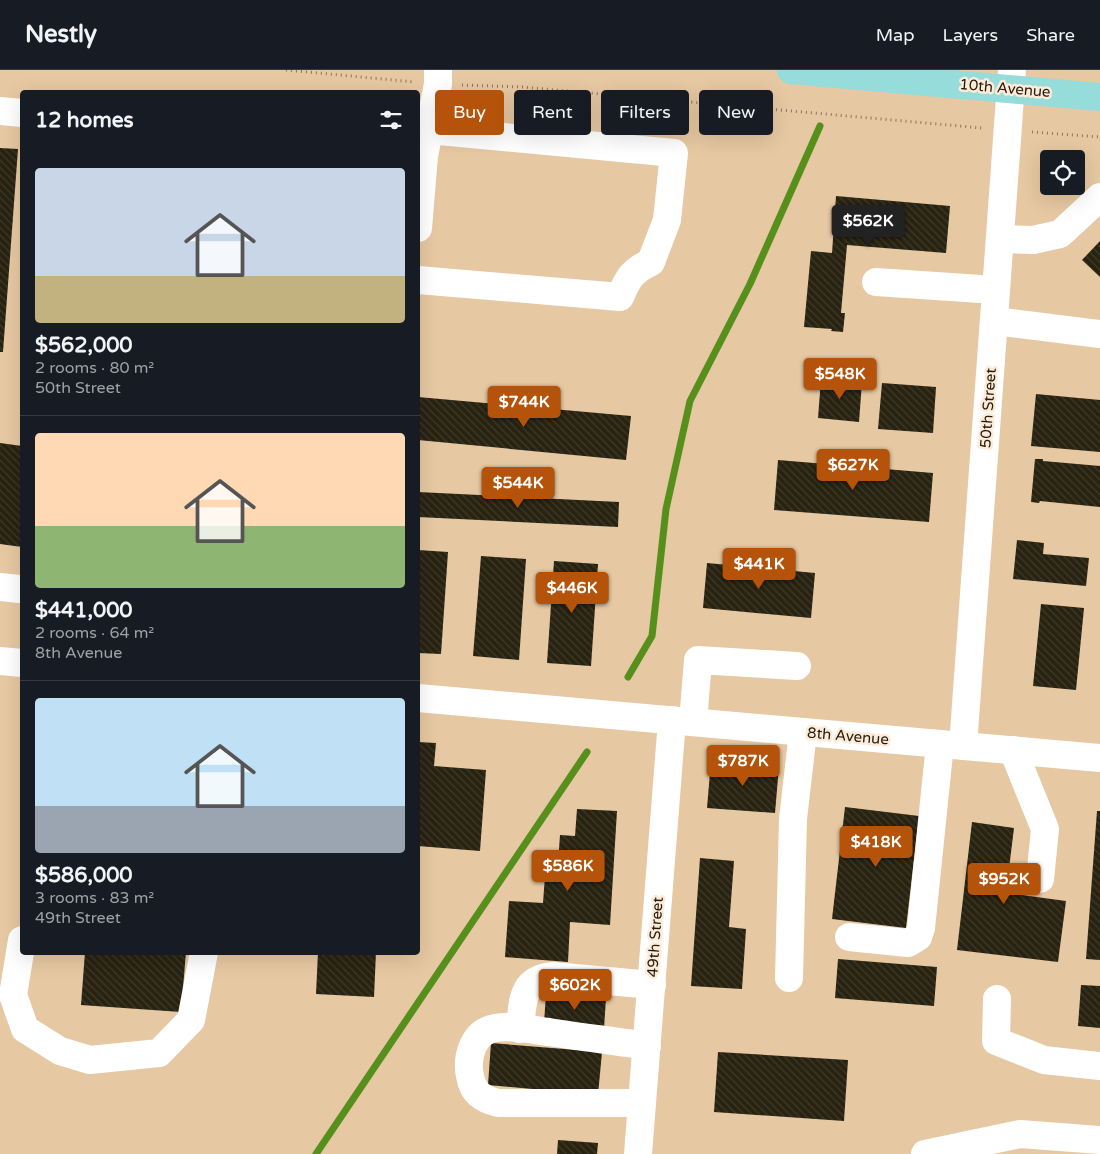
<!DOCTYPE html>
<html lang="en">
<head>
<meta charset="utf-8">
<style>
  body { margin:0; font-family:"Varela Round",sans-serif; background:#20242c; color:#f1f3f6; height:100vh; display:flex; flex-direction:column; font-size:19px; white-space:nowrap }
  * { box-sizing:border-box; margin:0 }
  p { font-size:16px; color:#9ea1a6 }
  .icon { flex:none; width:28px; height:28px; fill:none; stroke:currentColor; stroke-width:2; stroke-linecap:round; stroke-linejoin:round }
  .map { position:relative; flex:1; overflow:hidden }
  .sheet { position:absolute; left:20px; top:20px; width:400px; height:865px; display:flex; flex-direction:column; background:#171b24; border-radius:5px; box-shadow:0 5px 20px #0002 }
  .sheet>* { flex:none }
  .top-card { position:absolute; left:435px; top:20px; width:475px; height:45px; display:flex; gap:10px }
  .buttons { position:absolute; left:1040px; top:80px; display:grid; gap:10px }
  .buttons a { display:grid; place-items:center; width:45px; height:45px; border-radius:5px; background:#171b24; box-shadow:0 5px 20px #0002; font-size:25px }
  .price { position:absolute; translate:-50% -42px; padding:0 11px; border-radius:5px; background:#b45309; color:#fff; font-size:16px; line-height:32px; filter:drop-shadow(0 1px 2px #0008) }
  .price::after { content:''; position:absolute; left:50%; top:30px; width:15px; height:11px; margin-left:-8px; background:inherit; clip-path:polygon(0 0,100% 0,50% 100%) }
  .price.current { background:#222; color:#fff }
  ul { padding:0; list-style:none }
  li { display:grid; align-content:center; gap:10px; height:265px; padding:0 15px }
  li+li { border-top:1px solid #363941 }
  li span { display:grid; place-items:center; height:155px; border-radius:5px; color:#555 }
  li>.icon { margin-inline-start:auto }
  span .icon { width:90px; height:90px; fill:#fffc; stroke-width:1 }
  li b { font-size:21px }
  h2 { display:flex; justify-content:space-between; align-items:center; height:60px; padding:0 15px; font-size:21px }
  .tag { padding:0 18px; border-radius:5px; background:#171b24; box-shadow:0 5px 20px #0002; font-size:18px; line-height:45px }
  .tag.current { background:#b45309; color:#fff }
  header { display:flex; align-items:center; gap:30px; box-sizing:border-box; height:70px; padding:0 25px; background:#171b24; border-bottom:1px solid #363941 }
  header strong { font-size:24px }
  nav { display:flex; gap:28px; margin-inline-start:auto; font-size:18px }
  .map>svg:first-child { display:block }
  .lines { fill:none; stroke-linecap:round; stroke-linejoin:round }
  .stream { stroke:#578f1d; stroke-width:7 }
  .building { fill:url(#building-back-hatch) }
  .path { stroke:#8b765b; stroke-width:3; stroke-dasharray:1 4; stroke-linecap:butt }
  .minor { stroke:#fff; stroke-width:28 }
  .major { stroke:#95dcda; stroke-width:28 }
  .labels { text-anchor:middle; stroke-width:5; stroke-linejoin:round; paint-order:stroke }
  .street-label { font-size:15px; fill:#251a0b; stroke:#fbebd8 }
</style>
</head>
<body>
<header>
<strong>Nestly</strong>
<nav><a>Map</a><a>Layers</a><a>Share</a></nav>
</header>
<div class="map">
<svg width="1100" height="1084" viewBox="0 0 1100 1084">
  <defs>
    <pattern id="building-back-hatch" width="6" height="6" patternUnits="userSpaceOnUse" patternTransform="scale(1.25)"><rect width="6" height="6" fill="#282211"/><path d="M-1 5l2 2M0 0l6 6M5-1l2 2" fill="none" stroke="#3e392a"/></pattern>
  </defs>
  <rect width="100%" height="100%" fill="#e6c8a2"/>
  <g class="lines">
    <g class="stream">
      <path d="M628,607L652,566L666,439L690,331L750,214L820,56"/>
      <path d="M316,1084L587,682"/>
    </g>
  </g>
  <g class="building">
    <path d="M0,78L18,79L3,282H0Z"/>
    <path d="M836,126L950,136L946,183L847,175L841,243H845L843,262L831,261L832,259L804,257L811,181L832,183Z"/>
    <path d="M1100,171V207L1082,190Z"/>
    <path d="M821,309L862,312L859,352L818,348Z"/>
    <path d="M882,313L936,317L933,363L878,359Z"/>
    <path d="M1036,324L1100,330V382L1031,376Z"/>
    <path d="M418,327L631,346L626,390L418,370Z"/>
    <path d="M0,373L22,376V477L0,474Z"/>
    <path d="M1035,389H1043V391L1100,396V437L1040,431L1039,433L1031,432Z"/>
    <path d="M778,390L933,403L929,452L774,440Z"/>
    <path d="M418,422L619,432L618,457L418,447Z"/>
    <path d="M1017,470L1044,473L1043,484L1089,488L1086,516L1013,509Z"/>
    <path d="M418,480L448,482L441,584L418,583Z"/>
    <path d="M481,486L526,489L519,590L473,586Z"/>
    <path d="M554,491L598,494L591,596L547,593Z"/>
    <path d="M707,493L815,503L811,548L703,538Z"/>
    <path d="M1041,534L1084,538L1076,620L1033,616Z"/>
    <path d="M418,672L436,673L434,696L486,700L480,781L418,776Z"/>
    <path d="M711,691L779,696L775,743L707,738Z"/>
    <path d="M845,737L919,746L906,858L832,849Z"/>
    <path d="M577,739L617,741L610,855L570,852L568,892L505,887L509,831L543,833L546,792L558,793L560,765L575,766Z"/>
    <path d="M1097,741H1100V890L1086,889Z"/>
    <path d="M972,752L1014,758L1006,823L1066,831L1058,892L957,880Z"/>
    <path d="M700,788L734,791L729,857L746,859L742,919L691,916Z"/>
    <path d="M85,882H186L181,942L81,935Z"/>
    <path d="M318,882H376L374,927L316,924Z"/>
    <path d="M838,889L937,897L934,936L835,928Z"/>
    <path d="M1081,915L1100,916V958L1078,956Z"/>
    <path d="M546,923L606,928L604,959L544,954Z"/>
    <path d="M491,973L602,982L598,1025L488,1015Z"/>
    <path d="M718,982L848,990L844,1051L714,1042Z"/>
    <path d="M558,1070L598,1073L597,1084H557Z"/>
  </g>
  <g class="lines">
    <g class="path">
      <path d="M286,0L415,12"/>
      <path d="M462,15L522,17L982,58"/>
      <path d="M1032,62L1100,67"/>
    </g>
    <g class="minor">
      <path d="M0,41L22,43"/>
      <path d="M418,59L674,83L667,150L651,192C632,201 628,208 620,227L418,210"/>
      <path d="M418,158L424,86L438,14V0"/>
      <path d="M1000,169L1033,170L1060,164L1100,127"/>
      <path d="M876,212L996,220"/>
      <path d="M994,251L1100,264"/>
      <path d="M0,517L19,519"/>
      <path d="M0,591L22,593"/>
      <path d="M418,628L1100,688"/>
      <path d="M693,652L698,590L797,596"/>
      <path d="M963,676L1012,0"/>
      <path d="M1013,680L1045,759L1040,809"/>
      <path d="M849,867L908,873L918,867L921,858L940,674"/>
      <path d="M22,870L13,925L25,959L60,981L90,990L159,983L191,950L204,882"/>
      <path d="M789,908L793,749L803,662"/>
      <path d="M997,929L996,971L1044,990L1100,996"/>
      <path d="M520,959C523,933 520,909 553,906L652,915"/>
      <path d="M642,1033H498C482,1029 473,1023 470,1006C466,987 473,962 495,958C512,955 532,960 549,962C581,967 614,971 647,976"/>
      <path d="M638,1084L672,650"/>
      <path d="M925,1084L1020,1064L1100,1070"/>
    </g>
    <path class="major" d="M791,0L1100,27"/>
  </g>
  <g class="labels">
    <g class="street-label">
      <text transform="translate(1005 18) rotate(5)" y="5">10th Avenue</text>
      <text transform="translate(988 338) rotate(-86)" y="5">50th Street</text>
      <text transform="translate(848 666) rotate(5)" y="5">8th Avenue</text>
      <text transform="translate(655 867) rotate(-86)" y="5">49th Street</text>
    </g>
  </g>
</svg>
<div class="buttons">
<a><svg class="icon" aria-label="locate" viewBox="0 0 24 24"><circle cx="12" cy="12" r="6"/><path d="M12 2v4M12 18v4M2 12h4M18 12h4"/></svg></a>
</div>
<b class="price current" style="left:868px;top:177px">$562K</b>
<b class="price" style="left:840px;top:330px">$548K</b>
<b class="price" style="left:524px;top:358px">$744K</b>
<b class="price" style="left:853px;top:421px">$627K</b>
<b class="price" style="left:518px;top:439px">$544K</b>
<b class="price" style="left:759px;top:520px">$441K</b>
<b class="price" style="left:572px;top:544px">$446K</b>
<b class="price" style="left:743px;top:717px">$787K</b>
<b class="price" style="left:876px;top:798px">$418K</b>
<b class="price" style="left:568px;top:822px">$586K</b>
<b class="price" style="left:1004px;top:835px">$952K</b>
<b class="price" style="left:575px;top:941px">$602K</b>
<div class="top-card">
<a class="tag current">Buy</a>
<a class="tag">Rent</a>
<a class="tag">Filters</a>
<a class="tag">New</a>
</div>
<section class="sheet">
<h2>12 homes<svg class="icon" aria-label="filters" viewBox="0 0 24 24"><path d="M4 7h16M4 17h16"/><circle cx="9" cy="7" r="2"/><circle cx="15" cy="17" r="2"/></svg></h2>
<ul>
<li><span style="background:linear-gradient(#c9d6e8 70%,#c2b280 0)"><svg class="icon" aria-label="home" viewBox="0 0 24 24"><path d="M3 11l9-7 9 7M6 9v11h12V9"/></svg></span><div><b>$562,000</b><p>2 rooms · 80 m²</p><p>50th Street</p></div></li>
<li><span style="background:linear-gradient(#ffd9b3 60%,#8fb573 0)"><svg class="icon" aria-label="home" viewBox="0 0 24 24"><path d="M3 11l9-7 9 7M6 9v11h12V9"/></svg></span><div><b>$441,000</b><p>2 rooms · 64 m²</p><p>8th Avenue</p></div></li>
<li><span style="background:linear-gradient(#bfe0f5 70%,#9aa5b1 0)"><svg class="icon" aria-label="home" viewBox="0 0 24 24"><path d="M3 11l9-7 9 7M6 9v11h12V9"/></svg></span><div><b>$586,000</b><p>3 rooms · 83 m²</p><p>49th Street</p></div></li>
</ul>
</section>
</div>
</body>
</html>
